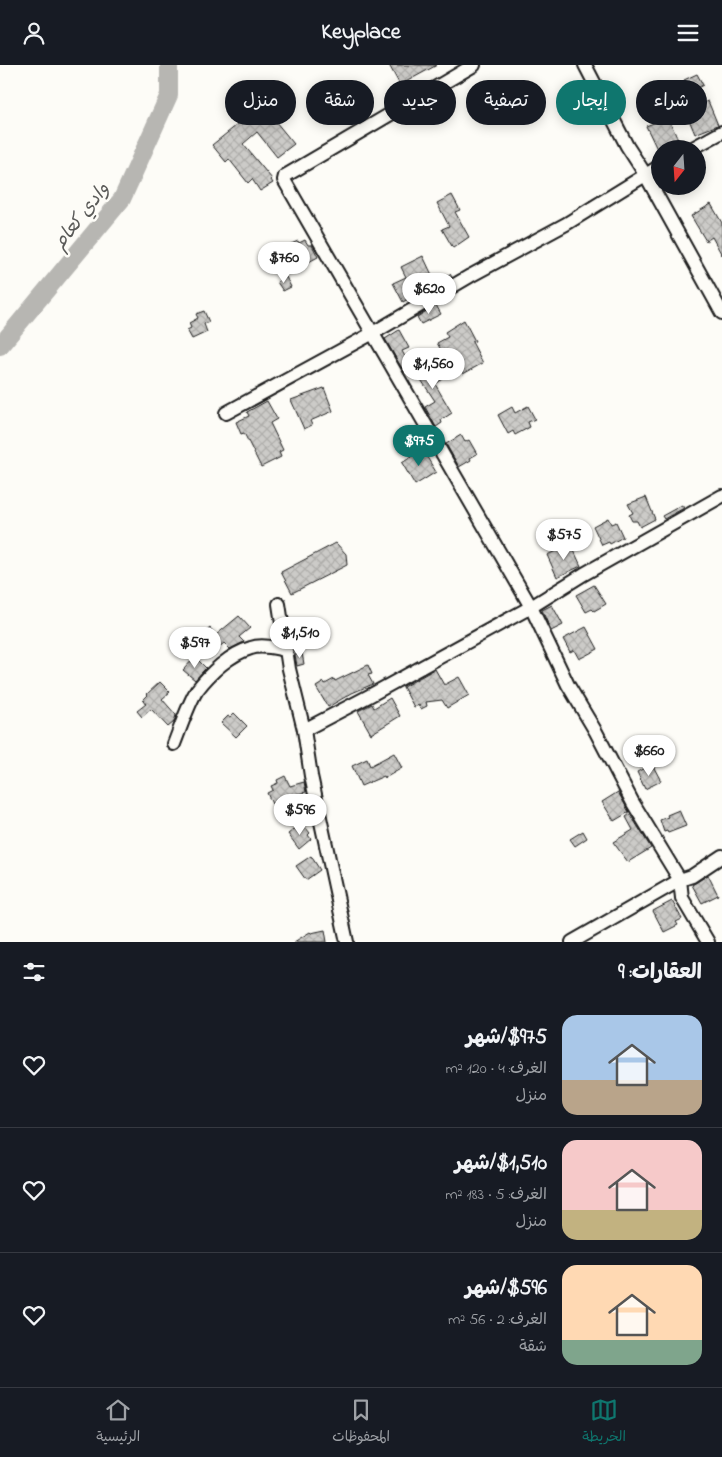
<!DOCTYPE html>
<html lang="ar">
<head>
<meta charset="utf-8">
<style>
  body { margin:0; font-family:"Indie Flower","Playpen Sans Arabic",sans-serif; background:#20242c; color:#f1f3f6; direction:rtl; height:100vh; display:flex; flex-direction:column; font-size:19px; white-space:nowrap }
  * { box-sizing:border-box; margin:0 }
  p { font-size:16px; color:#9ea1a6 }
  .icon { flex:none; width:28px; height:28px; fill:none; stroke:currentColor; stroke-width:2; stroke-linecap:round; stroke-linejoin:round }
  .map { position:relative; height:877px; overflow:hidden; direction:ltr }
  .sheet { display:flex; flex-direction:column; background:#171b24; flex:1 }
  .sheet>* { flex:none }
  .banner { position:absolute; left:15px; top:15px; width:692px; height:45px; direction:rtl; display:flex; gap:10px }
  .needle { width:32px; rotate:197deg }
  .controls { position:absolute; left:651px; top:75px; display:grid; gap:10px }
  .controls a { display:grid; place-items:center; width:55px; height:55px; border-radius:50%; background:#171b24; box-shadow:0 2px 12px #0003; font-size:25px }
  .price { position:absolute; translate:-50% -42px; padding:0 11px; border-radius:18px; background:#fff; color:#222; font-size:16px; line-height:32px; filter:drop-shadow(0 1px 2px #0008) }
  .price::after { content:''; position:absolute; left:50%; top:30px; width:15px; height:11px; margin-left:-8px; background:inherit; clip-path:polygon(0 0,100% 0,50% 100%) }
  .price.selected { background:#0f766e; color:#fff }
  ul { padding:0; list-style:none }
  li { display:flex; align-items:center; gap:15px; height:125px; padding:0 20px }
  li+li { border-top:1px solid #363941 }
  li span { display:grid; place-items:center; flex:none; width:140px; height:100px; border-radius:15px; color:#555 }
  li>.icon { margin-inline-start:auto }
  span .icon { width:60px; height:60px; fill:#fffc; stroke-width:1 }
  li b { font-size:21px }
  h2 { display:flex; justify-content:space-between; align-items:center; height:60px; padding:0 20px; font-size:21px }
  .pill { padding:0 18px; border-radius:22px; background:#171b24; box-shadow:0 2px 12px #0003; font-size:18px; line-height:45px }
  .pill.selected { background:#0f766e; color:#fff }
  header { display:flex; justify-content:space-between; align-items:center; height:65px; padding:0 20px; background:#171b24; font-size:22px; font-weight:800 }
  .tabs { display:flex; justify-content:space-around; align-items:center; height:70px; border-top:1px solid #363941; background:#171b24; font-size:14px; color:#9ea1a6 }
  .tabs a { display:grid; justify-items:center; gap:2px }
  .tabs .selected { color:#0f766e }
  .map>svg:first-child { display:block }
  .lines { fill:none; stroke-linecap:round; stroke-linejoin:round }
  .river { stroke:#b7b6b2; stroke-width:18 }
  .building { fill:url(#building-cross-hatch); stroke:#1c1c1c }
  .minor-casing { stroke:#1c1c1c; stroke-width:16 }
  .minor { stroke:#fdfcf7; stroke-width:12 }
  .labels { text-anchor:middle; stroke-width:5; stroke-linejoin:round; paint-order:stroke }
  .water-label { font-size:19px; font-style:italic; fill:#5a5a58; stroke:#fdfcf7 }
</style>
</head>
<body>
<header><svg class="icon" aria-label="menu" viewBox="0 0 24 24"><path d="M4 6h16M4 12h16M4 18h16"/></svg>Keyplace<svg class="icon" aria-label="person" viewBox="0 0 24 24"><circle cx="12" cy="8" r="4"/><path d="M4 21q1-7 8-7t8 7"/></svg></header>
<div class="map">
<svg width="722" height="877" viewBox="0 0 722 877">
  <defs>
    <pattern id="building-cross-hatch" width="8" height="8" patternUnits="userSpaceOnUse" patternTransform="scale(1.25)"><rect width="8" height="8" fill="#cccbc8"/><path d="M0 0l8 8M0 8l8-8" fill="none" stroke="#afaeab"/></pattern>
  </defs>
  <rect width="100%" height="100%" fill="#fdfcf7"/>
  <filter id="ink" filterUnits="userSpaceOnUse"><feTurbulence type="fractalNoise" baseFrequency=".02" numOctaves="2"/><feDisplacementMap in="SourceGraphic" scale="10" xChannelSelector="R" yChannelSelector="G"/><feConvolveMatrix kernelMatrix="1 2 1 2 8 2 1 2 1" color-interpolation-filters="sRGB"/></filter>
  <g filter="url(#ink)">
    <g class="lines">
      <path class="river" d="M0,281L122,134L169,30V0"/>
    </g>
    <g class="building">
      <path d="M389,0H437L400,20Z"/>
      <path d="M697,9L703,20L690,27L684,15Z"/>
      <path d="M659,25L662,33L649,38L646,30Z"/>
      <path d="M708,36L718,60L695,69L685,45Z"/>
      <path d="M262,40L294,79L277,92L257,67L243,79L272,114L271,115L273,118L260,126L252,114L248,118L229,94L226,97L212,80Z"/>
      <path d="M668,52L678,75L657,84L646,61Z"/>
      <path d="M452,130L460,145L455,147L469,172L453,183L442,164L449,161L437,138Z"/>
      <path d="M711,139L722,158V190L712,172L706,176L691,151Z"/>
      <path d="M305,175L308,180H312L318,192L301,201L289,180L298,176L299,178Z"/>
      <path d="M423,191L432,210L408,222L413,231L403,237L393,218L406,212L401,202Z"/>
      <path d="M450,209L452,212L435,222L432,217Z"/>
      <path d="M286,212L291,222L283,226L277,217Z"/>
      <path d="M436,240L441,249L421,259L417,252Z"/>
      <path d="M204,246L209,257L204,259L207,267L192,274L187,265L191,263L189,258L198,253L196,249Z"/>
      <path d="M464,255L475,276L472,277L483,298L463,309L450,286L444,290L437,278L448,272L445,267Z"/>
      <path d="M399,265L409,283L402,286L411,303L404,307L385,274Z"/>
      <path d="M428,291L443,314L435,319L452,348L441,355L442,358L436,362L425,342L435,336L412,301Z"/>
      <path d="M324,323L333,346L310,356L312,360L304,364L291,335Z"/>
      <path d="M267,336L277,354L270,358L283,385L279,387L281,392L261,402L244,368L241,369L236,357L249,351L247,347Z"/>
      <path d="M528,341L535,354L528,357L530,362L515,370L513,366L508,369L498,350L512,342L515,348Z"/>
      <path d="M461,370L465,377L469,375L477,389L470,393L471,395L459,402L446,379Z"/>
      <path d="M418,384L422,390L425,389L436,407L415,420L402,398L411,392L410,389Z"/>
      <path d="M646,432L655,454L640,462L637,456H632L629,450L633,448L628,439Z"/>
      <path d="M682,440L684,443L664,454L662,451Z"/>
      <path d="M608,453L611,459L616,457L623,472L610,479L609,477L602,480L593,461Z"/>
      <path d="M336,478L346,489L347,500L292,528L281,507Z"/>
      <path d="M571,479L581,501L557,512L547,490Z"/>
      <path d="M594,520L606,539L594,546L592,544L586,547L576,530Z"/>
      <path d="M552,540L563,560L551,566L542,545Z"/>
      <path d="M239,551L250,563L239,572L244,577L230,584L224,578L217,584L203,569L210,563L216,570Z"/>
      <path d="M586,562L598,584L579,594L574,585L570,587L563,574Z"/>
      <path d="M302,588L304,599L297,601L295,590Z"/>
      <path d="M195,592L206,603L195,615L183,605Z"/>
      <path d="M368,600L372,609L368,610L373,619L352,628L328,642L316,622L324,617L325,619L334,614L335,616Z"/>
      <path d="M435,604L444,620L459,612L469,630L447,643L442,635L426,637L427,641L421,644L419,640L414,642L403,622Z"/>
      <path d="M160,617L170,627L162,634L176,650L174,657L168,662L151,644L142,652L137,646L146,639L143,635L148,630L147,629Z"/>
      <path d="M390,633L400,651L371,669L358,646L372,639L374,643Z"/>
      <path d="M234,648L247,661L236,672L221,658L228,651L230,652Z"/>
      <path d="M394,688L402,703L385,713L384,711L361,721L352,701L367,694L370,701Z"/>
      <path d="M652,699L661,716L645,724L637,707Z"/>
      <path d="M285,711L290,721L304,717L306,727L294,730L297,737L289,741L287,738L278,742L275,738L272,739L267,728L273,725L271,721L278,718L277,715Z"/>
      <path d="M618,727L629,747L614,756L602,737Z"/>
      <path d="M679,745L686,761L668,768L667,766L664,767L660,755L668,752L667,750Z"/>
      <path d="M630,749L651,783L628,797L613,777L633,765L626,752Z"/>
      <path d="M302,758L310,768L308,770L311,774L299,784L288,769Z"/>
      <path d="M583,766L587,773L575,781L570,774Z"/>
      <path d="M311,791L320,805L306,815L296,801Z"/>
      <path d="M708,810L718,830L702,838L692,820Z"/>
      <path d="M672,836L682,854L676,857L678,860L664,867L653,846Z"/>
      <path d="M325,865L327,877H294L310,867L311,868Z"/>
    </g>
    <g class="lines">
      <defs>
        <g id="minor">
          <path d="M474,0L285,111L284,115L531,542L568,620L596,667L633,738L680,815L572,877"/>
          <path d="M585,0L627,81L645,109L722,248"/>
          <path d="M691,84L722,67"/>
          <path d="M226,348L373,268L470,211L566,159L660,101"/>
          <path d="M279,539L289,604L304,665"/>
          <path d="M174,679C180,664 189,637 197,625C210,608 230,589 251,583C262,579 275,583 286,585"/>
          <path d="M347,877L311,711L304,665L369,631L531,542L584,509L722,431"/>
          <path d="M708,877L682,833L680,815L692,811L722,791"/>
        </g>
      </defs>
      <use href="#minor" class="minor-casing"/>
      <use href="#minor" class="minor"/>
    </g>
  </g>
  <g class="labels">
    <g class="water-label">
      <text transform="translate(80 150) rotate(-52)" y="7">وادي كعام</text>
    </g>
  </g>
</svg>
<div class="controls">
<a><svg class="needle" viewBox="-14 -14 28 28"><path d="M0-13l5 13h-10z" fill="#e53935"/><path d="M0 13l5-13h-10z" fill="#9ea1a6"/></svg></a>
</div>
<b class="price" style="left:284px;top:219px">$760</b>
<b class="price" style="left:429px;top:250px">$620</b>
<b class="price" style="left:433px;top:325px">$1,560</b>
<b class="price selected" style="left:419px;top:402px">$975</b>
<b class="price" style="left:564px;top:496px">$575</b>
<b class="price" style="left:300px;top:594px">$1,510</b>
<b class="price" style="left:195px;top:604px">$597</b>
<b class="price" style="left:649px;top:712px">$660</b>
<b class="price" style="left:300px;top:771px">$596</b>
<div class="banner">
<a class="pill">شراء</a>
<a class="pill selected">إيجار</a>
<a class="pill">تصفية</a>
<a class="pill">جديد</a>
<a class="pill">شقة</a>
<a class="pill">منزل</a>
</div>
</div>
<section class="sheet">
<h2>العقارات: 9<svg class="icon" aria-label="filters" viewBox="0 0 24 24"><path d="M4 7h16M4 17h16"/><circle cx="9" cy="7" r="2"/><circle cx="15" cy="17" r="2"/></svg></h2>
<ul>
<li><span style="background:linear-gradient(#a9c7e8 65%,#b9a48a 0)"><svg class="icon" aria-label="home" viewBox="0 0 24 24"><path d="M3 11l9-7 9 7M6 9v11h12V9"/></svg></span><div><b>$975/شهر</b><p>الغرف: 4 · 120 m²</p><p>منزل</p></div><svg class="icon" aria-label="heart" viewBox="0 0 24 24"><path d="M12 20l-8-8c-3-5 5-10 8-4 3-6 11-1 8 4z"/></svg></li>
<li><span style="background:linear-gradient(#f6c9c9 70%,#c2b280 0)"><svg class="icon" aria-label="home" viewBox="0 0 24 24"><path d="M3 11l9-7 9 7M6 9v11h12V9"/></svg></span><div><b>$1,510/شهر</b><p>الغرف: 5 · 183 m²</p><p>منزل</p></div><svg class="icon" aria-label="heart" viewBox="0 0 24 24"><path d="M12 20l-8-8c-3-5 5-10 8-4 3-6 11-1 8 4z"/></svg></li>
<li><span style="background:linear-gradient(#ffd9b3 75%,#7fa58c 0)"><svg class="icon" aria-label="home" viewBox="0 0 24 24"><path d="M3 11l9-7 9 7M6 9v11h12V9"/></svg></span><div><b>$596/شهر</b><p>الغرف: 2 · 56 m²</p><p>شقة</p></div><svg class="icon" aria-label="heart" viewBox="0 0 24 24"><path d="M12 20l-8-8c-3-5 5-10 8-4 3-6 11-1 8 4z"/></svg></li>
</ul>
</section>
<nav class="tabs">
<a class="selected"><svg class="icon" aria-label="map" viewBox="0 0 24 24"><path d="M3 6l6-2 6 2 6-2v14l-6 2-6-2-6 2zM9 4v14M15 6v14"/></svg>الخريطة</a>
<a><svg class="icon" aria-label="saved" viewBox="0 0 24 24"><path d="M7 4h10v16l-5-4-5 4z"/></svg>المحفوظات</a>
<a><svg class="icon" aria-label="home" viewBox="0 0 24 24"><path d="M3 11l9-7 9 7M6 9v11h12V9"/></svg>الرئيسية</a>
</nav>
</body>
</html>
